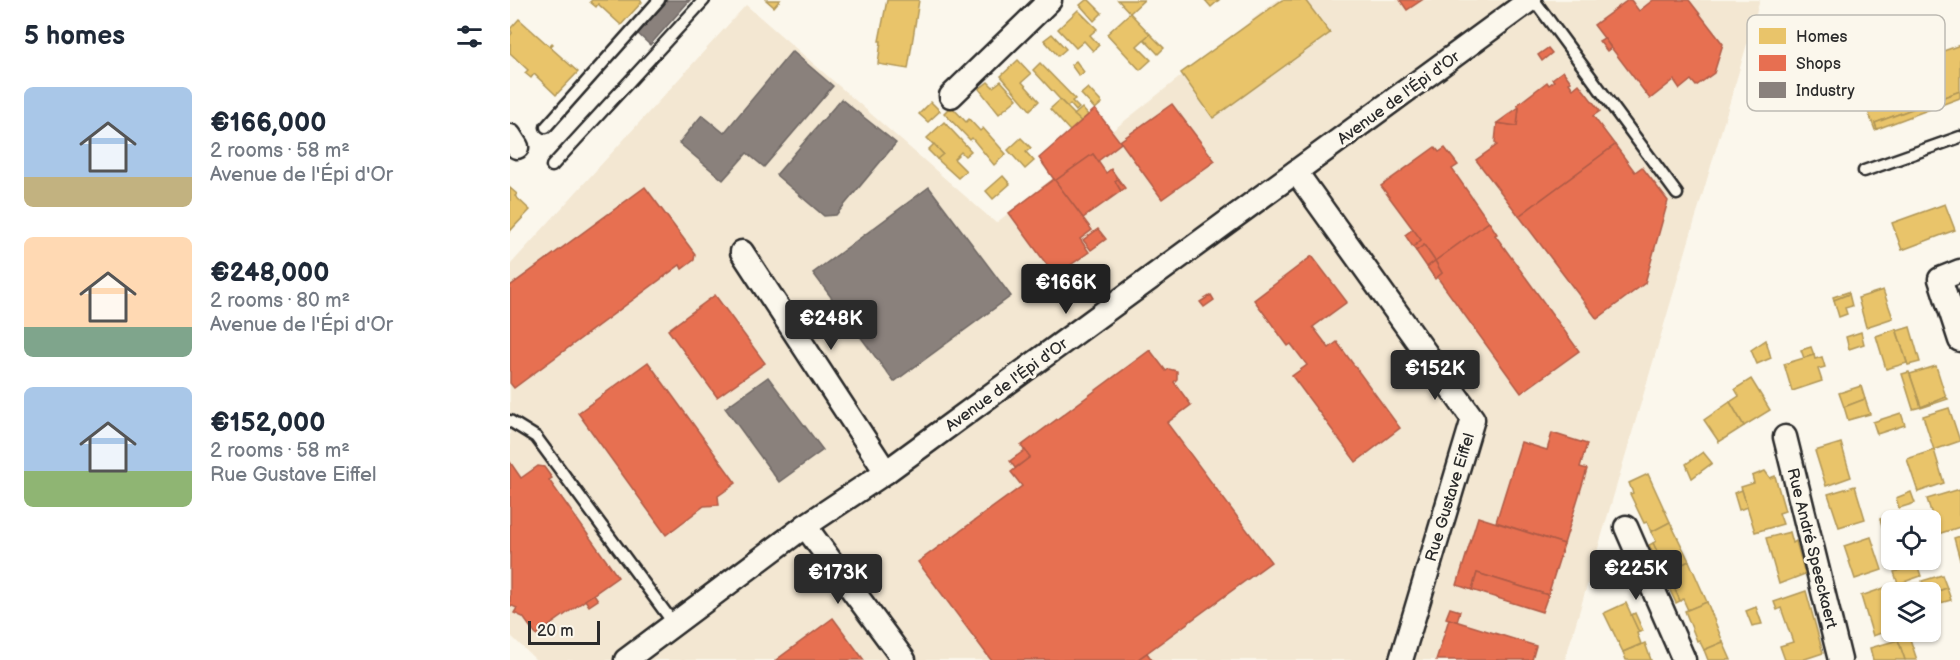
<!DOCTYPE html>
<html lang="en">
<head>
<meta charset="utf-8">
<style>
  body { margin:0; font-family:"Balsamiq Sans",sans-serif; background:#f2f2f3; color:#1f2937; height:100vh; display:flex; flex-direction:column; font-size:22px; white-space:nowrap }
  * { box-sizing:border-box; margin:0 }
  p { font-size:20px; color:#747a83 }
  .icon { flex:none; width:33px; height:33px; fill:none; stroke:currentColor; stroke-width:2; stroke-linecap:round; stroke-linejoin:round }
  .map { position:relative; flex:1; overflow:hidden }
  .details { display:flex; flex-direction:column; background:#fff; width:510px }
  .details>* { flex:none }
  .fabs { position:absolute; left:1371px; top:510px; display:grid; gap:12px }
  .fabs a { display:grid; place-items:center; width:60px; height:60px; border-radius:9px; background:#fff; box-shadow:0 2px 4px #0004; font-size:30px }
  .scale { position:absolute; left:18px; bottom:15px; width:72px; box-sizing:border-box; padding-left:6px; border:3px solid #2b2b2b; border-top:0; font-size:16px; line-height:21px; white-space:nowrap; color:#2b2b2b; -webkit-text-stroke:4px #fbf7ec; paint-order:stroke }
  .price { position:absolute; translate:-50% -51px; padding:0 14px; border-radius:6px; background:#2b2b2b; color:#fff; font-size:20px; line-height:39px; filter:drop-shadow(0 2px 3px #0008) }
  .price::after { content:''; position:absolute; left:50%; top:36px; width:18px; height:14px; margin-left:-9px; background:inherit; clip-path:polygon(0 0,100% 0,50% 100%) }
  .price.on { background:#222; color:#fff }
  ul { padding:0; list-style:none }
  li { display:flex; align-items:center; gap:18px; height:150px; padding:0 24px }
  li span { display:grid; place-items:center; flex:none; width:168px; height:120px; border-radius:9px; color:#555 }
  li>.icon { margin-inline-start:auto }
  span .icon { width:72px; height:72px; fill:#fffc; stroke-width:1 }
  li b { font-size:26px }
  h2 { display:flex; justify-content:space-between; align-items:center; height:72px; padding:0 24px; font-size:26px }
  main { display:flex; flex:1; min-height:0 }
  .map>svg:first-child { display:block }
  .built { fill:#f3e7d2 }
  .homes { fill:#e9c46a; stroke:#b09657; stroke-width:1.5 }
  .shops { fill:#e76f51; stroke:#af5b46; stroke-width:1.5 }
  .industry { fill:#8a817c; stroke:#6e6764; stroke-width:1.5 }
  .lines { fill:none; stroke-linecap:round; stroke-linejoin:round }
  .service-casing { stroke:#2b2b2b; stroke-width:15 }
  .minor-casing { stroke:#2b2b2b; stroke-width:27 }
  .service { stroke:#fbf7ec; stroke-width:10 }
  .minor { stroke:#fbf7ec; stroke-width:22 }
  .labels { text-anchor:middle; stroke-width:6; stroke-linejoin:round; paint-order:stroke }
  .street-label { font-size:16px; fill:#2b2b2b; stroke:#fbf7ec }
  .key { fill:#fbf7ec; stroke:#bdbab2; stroke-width:1.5 }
  .key-label { font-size:16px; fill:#2b2b2b }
</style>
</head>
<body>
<main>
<section class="details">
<h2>5 homes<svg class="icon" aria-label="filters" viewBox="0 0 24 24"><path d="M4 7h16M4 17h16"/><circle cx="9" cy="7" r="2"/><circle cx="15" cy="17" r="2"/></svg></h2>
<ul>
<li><span style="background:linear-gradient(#a9c7e8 75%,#c2b280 0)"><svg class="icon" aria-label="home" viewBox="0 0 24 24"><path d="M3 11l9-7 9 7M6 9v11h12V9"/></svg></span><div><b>€166,000</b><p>2 rooms · 58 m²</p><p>Avenue de l'Épi d'Or</p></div></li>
<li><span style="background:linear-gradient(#ffd9b3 75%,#7fa58c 0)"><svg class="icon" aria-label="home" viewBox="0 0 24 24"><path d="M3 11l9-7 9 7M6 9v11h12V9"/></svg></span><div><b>€248,000</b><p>2 rooms · 80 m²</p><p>Avenue de l'Épi d'Or</p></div></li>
<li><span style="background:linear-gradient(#a9c7e8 70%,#8fb573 0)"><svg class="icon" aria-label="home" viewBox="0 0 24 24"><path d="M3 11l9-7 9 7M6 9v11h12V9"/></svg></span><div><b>€152,000</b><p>2 rooms · 58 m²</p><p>Rue Gustave Eiffel</p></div></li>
</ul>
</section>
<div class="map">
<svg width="1450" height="660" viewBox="0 0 1450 660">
  <rect width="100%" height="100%" fill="#fbf7ec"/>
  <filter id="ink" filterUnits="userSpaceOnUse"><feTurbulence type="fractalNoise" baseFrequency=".0167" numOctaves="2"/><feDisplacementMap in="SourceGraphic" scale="12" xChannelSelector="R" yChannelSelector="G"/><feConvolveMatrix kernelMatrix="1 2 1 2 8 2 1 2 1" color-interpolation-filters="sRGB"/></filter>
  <g filter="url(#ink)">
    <path class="built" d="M767,0H1250L1055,660H26L0,635V265L236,5L486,223Z"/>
    <g class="homes">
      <path d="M82,0H130L132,2L111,25L88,4L86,7L80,2Z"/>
      <path d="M256,0H270L264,7Z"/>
      <path d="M377,0H409L398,69L368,64L371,41H369Z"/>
      <path d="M576,0H579L592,13L584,21L570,5Z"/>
      <path d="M608,0H634L620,13Z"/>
      <path d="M695,0H709L701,7Z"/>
      <path d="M772,0H795L820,33L703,118L671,73Z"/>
      <path d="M568,10L587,29L580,35L589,45L583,51L574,41L566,48L548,29Z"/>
      <path d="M620,13L640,34L627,46L641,60L630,70L597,34Z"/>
      <path d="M9,19L39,46L42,43L43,44L40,47L68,72L46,95L24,74L21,78L15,73L18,70L0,53V36L2,33L0,29Z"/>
      <path d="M542,34L556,49L548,56L534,40Z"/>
      <path d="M640,34L654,48L648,54L634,39Z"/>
      <path d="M1450,45V91L1365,123L1367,129L1365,130L1347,82Z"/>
      <path d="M508,60L521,74L512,82L529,101L520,110L491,76Z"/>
      <path d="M566,61L574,72L569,76L561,65Z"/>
      <path d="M530,63L565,99L562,101L569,108L566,111L560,104L557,107L523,70Z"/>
      <path d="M491,81L507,99L489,114L469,89L478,82L483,87Z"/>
      <path d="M578,88L592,103L585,109L571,94Z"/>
      <path d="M1450,91V98L1367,129L1365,123Z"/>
      <path d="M550,100L571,121L560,131L540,109Z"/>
      <path d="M421,102L430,111L418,122L409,114Z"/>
      <path d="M441,106L456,122L459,119L470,131L473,128L496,154L484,165L462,138L460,140L434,113Z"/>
      <path d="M572,108L578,115L571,121L564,115Z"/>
      <path d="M434,122L461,151L455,156L451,152L444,159L456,171L448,178L427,159L433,154L417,138Z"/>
      <path d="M511,138L521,148L516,152L524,161L515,169L498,150Z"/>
      <path d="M424,144L433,154L427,159L418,150Z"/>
      <path d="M493,176L500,184L483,199L476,191Z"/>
      <path d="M0,188L7,194L5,196L20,210L0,231Z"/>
      <path d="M1435,204L1445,230L1392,250L1382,223Z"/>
      <path d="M1373,290L1383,318L1356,327L1348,298Z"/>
      <path d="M1338,292L1339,294L1324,300L1323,297Z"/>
      <path d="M1339,294L1342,306L1335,308L1337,314L1329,317L1324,300Z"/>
      <path d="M1400,327L1410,362L1398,365L1387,331Z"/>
      <path d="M1386,329L1397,363L1376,369L1366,336Z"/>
      <path d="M1351,332L1354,344L1339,349L1336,337Z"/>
      <path d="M1256,340L1261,358L1247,364L1241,350Z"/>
      <path d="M1301,347L1304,355L1294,358L1291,350Z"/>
      <path d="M1304,355L1305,359L1312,357L1315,367L1308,369L1312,381L1282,391L1274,364Z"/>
      <path d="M1426,366L1436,397L1411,407L1400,374Z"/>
      <path d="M1399,372L1411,407L1403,409L1392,374Z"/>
      <path d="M1241,379L1260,410L1234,426L1220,402L1229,396L1225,389Z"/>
      <path d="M1351,386L1355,399L1334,407L1329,393Z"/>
      <path d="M1436,397L1438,399L1411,408V407Z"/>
      <path d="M1355,399L1360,414L1338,420L1334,407Z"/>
      <path d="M1220,402L1234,426L1209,442L1194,420Z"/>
      <path d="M1439,408L1450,441L1424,450L1413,416Z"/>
      <path d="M1391,413L1395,425L1367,434L1363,422Z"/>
      <path d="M1331,443L1341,477L1316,486L1305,451Z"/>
      <path d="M1424,450L1434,483L1408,492L1397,459Z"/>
      <path d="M1193,452L1202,463L1182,478L1176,464Z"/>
      <path d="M1255,471L1260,478L1265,476L1275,511L1269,513L1273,524L1245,532L1231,487L1244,483L1242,476Z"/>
      <path d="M1138,474L1160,522L1141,532L1137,522L1134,523L1120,494L1123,493L1119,483Z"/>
      <path d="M1345,486L1355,519L1329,527L1318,494Z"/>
      <path d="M1450,489V527L1428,534L1417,499Z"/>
      <path d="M1232,490L1237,507L1229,510L1224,493Z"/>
      <path d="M1401,492L1405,503L1389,508L1386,498Z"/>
      <path d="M1391,513L1394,520H1382V530L1374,532L1370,519Z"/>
      <path d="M1160,522L1179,561L1157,572L1143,543L1146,541L1141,532Z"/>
      <path d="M1280,532L1283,543L1286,541L1295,574L1269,584L1256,538Z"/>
      <path d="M1450,536V560L1444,538Z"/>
      <path d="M1361,537L1372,570L1345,579L1334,546Z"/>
      <path d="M1143,543L1151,560L1147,562L1139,545Z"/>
      <path d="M1179,561L1197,602L1178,610L1173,599L1170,601L1157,572Z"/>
      <path d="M1407,564L1411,576L1388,584L1384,572Z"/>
      <path d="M1432,575L1437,588L1420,594L1416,592L1412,581Z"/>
      <path d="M1162,583L1170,601L1166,603L1158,586Z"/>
      <path d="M1377,587L1382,601V629L1363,636L1351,596Z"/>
      <path d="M1437,588L1441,600L1420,606V594Z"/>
      <path d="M1296,591L1313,653L1292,660H1275L1270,646L1283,642L1271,608L1267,610L1264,602Z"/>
      <path d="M1197,602L1213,642L1194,650L1189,640L1187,641L1175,611Z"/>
      <path d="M1116,603L1129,632L1127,633L1131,644L1113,652L1094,613Z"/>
      <path d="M1246,607L1252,624L1242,626L1236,611Z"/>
      <path d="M1125,613L1133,631L1129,632L1121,615Z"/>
      <path d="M1420,614L1427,628L1420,629Z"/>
      <path d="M1399,636L1407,660H1395L1388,640Z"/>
      <path d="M1388,640L1395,660H1363L1360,648Z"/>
      <path d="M1213,642L1221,660H1198L1194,650Z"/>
      <path d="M1135,643L1141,660H1116L1113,652Z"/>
    </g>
    <g class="shops">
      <path d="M890,0H912L897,10Z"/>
      <path d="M1118,0H1121L1129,11L1143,0H1179L1213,44L1204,73L1186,86L1181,80L1170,89L1164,80L1140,99L1084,25Z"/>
      <path d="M1094,38L1101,48L1097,51L1089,41Z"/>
      <path d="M1038,48L1042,53L1032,61L1028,55Z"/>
      <path d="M1053,71L1061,82L1059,83L1063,89L1069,84L1090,111L1083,116L1105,145L1009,216L966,160L987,145L985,142L987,123L1007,126L1009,107L1007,105L1037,82L1039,85L1044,81L1042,79Z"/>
      <path d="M662,104L705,161L652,199L610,141Z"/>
      <path d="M1009,107L1007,126L987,123Z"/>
      <path d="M585,109L611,143L588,161L583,154L545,181L529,158Z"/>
      <path d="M1105,145L1125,172L1132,167L1158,201L1135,283L1087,319L1009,216Z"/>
      <path d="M925,147L929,152L935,148L948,165L942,169L979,222L925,261L914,245L906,251L903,247L911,240L871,186Z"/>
      <path d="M583,154L596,173L601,169L608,179L605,181L611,191L573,218L545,181Z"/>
      <path d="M544,179L582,230L570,239L579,252L545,276L499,213Z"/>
      <path d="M608,179L615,188L611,191L605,181Z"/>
      <path d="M135,187L185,254L184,260L172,269L170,265L4,388L0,383V286Z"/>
      <path d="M979,222L987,234L985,235L1069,351L1011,393L927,277L932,273L925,261Z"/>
      <path d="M588,229L596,239L581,250L573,240Z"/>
      <path d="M903,229L911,240L903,247L895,235Z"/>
      <path d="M914,245L925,261L917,267L906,251Z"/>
      <path d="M802,256L837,302L803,327L819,348L827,342L890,428L846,462L782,376L797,365L781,344L778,346L744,300Z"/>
      <path d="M925,261L932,273L925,279L917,267Z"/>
      <path d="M535,284L541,291L534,296L529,289Z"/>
      <path d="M205,295L255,363L207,397L158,330Z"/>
      <path d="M701,295L704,300L694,307L690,302Z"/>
      <path d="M640,350L656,371L659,369L667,371V379L664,382L681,405L657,423L761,562L627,660H481L408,562L512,486L501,472L520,457L511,446Z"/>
      <path d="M138,362L226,483L208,496L209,505L194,506L156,535L68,413Z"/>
      <path d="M1042,433L1077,444L1070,467L1077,469L1054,544L986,522L1011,442L1037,450Z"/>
      <path d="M515,450L520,457L505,468L500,461Z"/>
      <path d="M0,462L11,478L28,466L34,467L42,478L39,480L108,577L26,635L13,617L4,613L7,608L0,605Z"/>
      <path d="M968,517L1054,544L1038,595L967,573L962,590L947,585Z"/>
      <path d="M967,573L1038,595L1032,612L962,590Z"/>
      <path d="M84,594L88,600L79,606L75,600Z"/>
      <path d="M940,608L950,611L947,622L936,618Z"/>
      <path d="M323,618L354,660H266Z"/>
      <path d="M939,619L1026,646L1022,660H926Z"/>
      <path d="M637,653L642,660H627Z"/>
    </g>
    <g class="industry">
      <path d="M155,0H180L140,45L126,32Z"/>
      <path d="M282,51L323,86L254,167L237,153L213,180L169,143L192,115L214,133Z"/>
      <path d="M331,99L386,143L326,215L314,216L266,175Z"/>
      <path d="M419,187L501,296L384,382L303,273Z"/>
      <path d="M258,377L313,450L269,482L215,408Z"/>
    </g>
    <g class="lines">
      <defs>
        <g id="service">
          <path d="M1024,0L1167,194"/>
          <path d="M36,127L149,0"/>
          <path d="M42,166L194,0"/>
          <path d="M1354,171L1450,137"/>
          <path d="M0,421L26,437L164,624"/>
        </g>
        <g id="minor">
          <path d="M441,96L540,0"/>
          <path d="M0,136L7,147"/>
          <path d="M786,172L963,419L891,660"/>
          <path d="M232,252L376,472"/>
          <path d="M1450,271L1430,279L1450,340"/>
          <path d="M1275,437L1330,660"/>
          <path d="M295,526L394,660"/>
          <path d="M1116,527L1174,660"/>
          <path d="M116,660L295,526L376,472L1020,0"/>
        </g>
      </defs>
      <use href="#service" class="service-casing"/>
      <use href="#minor" class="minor-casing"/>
      <use href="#service" class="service"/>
      <use href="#minor" class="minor"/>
    </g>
  </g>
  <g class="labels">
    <g class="street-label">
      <text transform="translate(888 97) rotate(-36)" y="6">Avenue de l'Épi d'Or</text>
      <text transform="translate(496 384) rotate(-36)" y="6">Avenue de l'Épi d'Or</text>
      <text transform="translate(939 497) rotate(-73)" y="6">Rue Gustave Eiffel</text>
      <text transform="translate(1303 548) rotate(76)" y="6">Rue André Speeckaert</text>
    </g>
  </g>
  <rect x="1237" y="15" width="198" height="96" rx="9" class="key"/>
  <rect x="1249" y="28" width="27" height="16" fill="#e9c46a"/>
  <rect x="1249" y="55" width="27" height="16" fill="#e76f51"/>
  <rect x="1249" y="82" width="27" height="16" fill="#8a817c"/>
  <g class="key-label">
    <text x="1286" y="42">Homes</text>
    <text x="1286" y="69">Shops</text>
    <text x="1286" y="96">Industry</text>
  </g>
</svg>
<div class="fabs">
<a><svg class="icon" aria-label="locate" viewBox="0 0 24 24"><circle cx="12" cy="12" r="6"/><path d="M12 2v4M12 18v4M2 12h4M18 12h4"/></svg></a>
<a><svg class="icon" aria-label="layers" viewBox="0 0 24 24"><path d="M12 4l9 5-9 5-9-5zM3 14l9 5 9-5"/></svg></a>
</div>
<div class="scale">20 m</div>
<b class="price on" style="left:556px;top:315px">€166K</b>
<b class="price" style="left:321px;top:351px">€248K</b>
<b class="price" style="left:925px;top:401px">€152K</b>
<b class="price" style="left:1126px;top:601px">€225K</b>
<b class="price" style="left:328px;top:605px">€173K</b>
</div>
</main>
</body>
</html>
